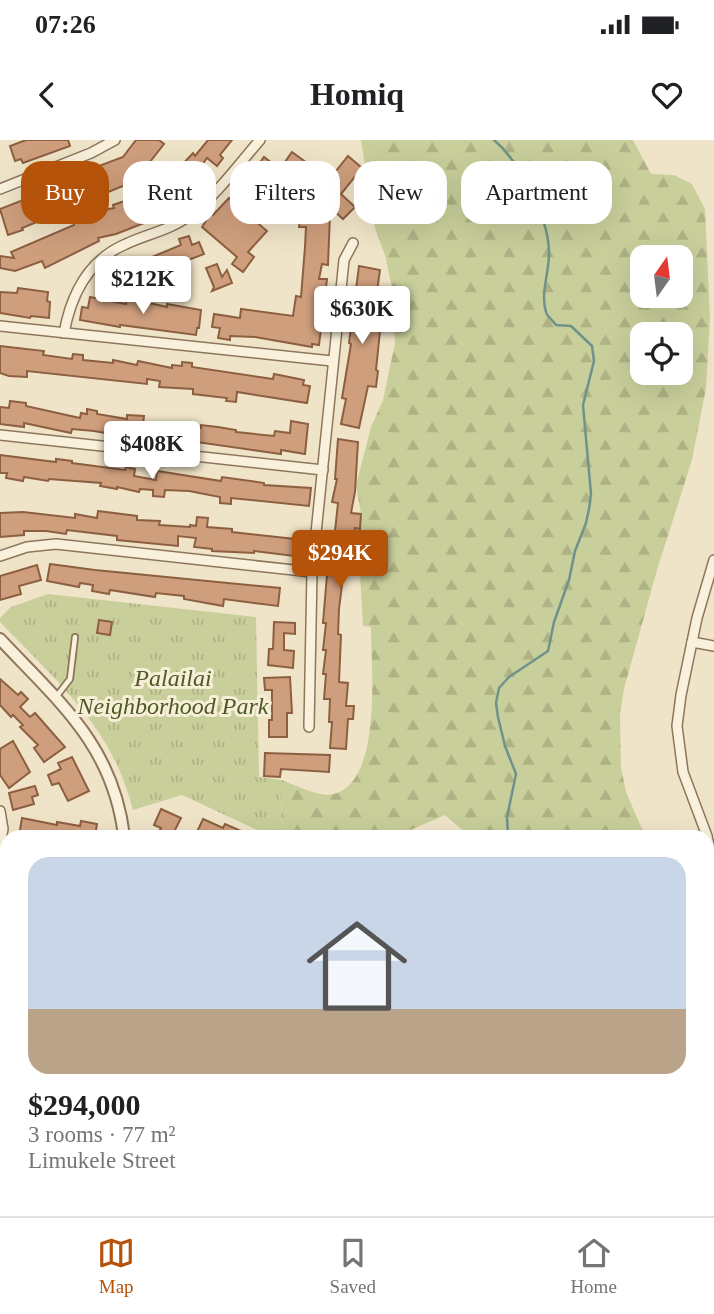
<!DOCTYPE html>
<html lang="en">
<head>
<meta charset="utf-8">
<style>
  body { margin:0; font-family:"Times New Roman",serif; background:#f6f6f6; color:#202124; height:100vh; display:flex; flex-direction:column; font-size:26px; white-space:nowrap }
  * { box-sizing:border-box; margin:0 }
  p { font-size:23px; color:#757577 }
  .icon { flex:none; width:38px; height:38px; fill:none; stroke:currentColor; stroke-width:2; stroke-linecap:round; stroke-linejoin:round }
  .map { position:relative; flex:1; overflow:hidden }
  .panel { position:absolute; left:0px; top:690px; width:714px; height:387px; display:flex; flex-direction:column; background:#fff; border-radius:21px 21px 0 0; box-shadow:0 7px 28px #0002 }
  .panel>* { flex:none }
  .hud { position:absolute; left:21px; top:21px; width:672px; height:63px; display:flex; gap:14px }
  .needle { width:46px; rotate:14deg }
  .buttons { position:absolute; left:630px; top:105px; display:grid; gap:14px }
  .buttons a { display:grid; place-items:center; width:63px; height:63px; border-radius:14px; background:#fff; box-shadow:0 7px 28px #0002; font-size:35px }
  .price { position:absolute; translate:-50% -60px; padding:0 16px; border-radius:7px; background:#fff; color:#222; font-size:23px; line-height:46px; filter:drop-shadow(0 2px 4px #0008) }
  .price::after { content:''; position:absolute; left:50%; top:42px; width:21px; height:16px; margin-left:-10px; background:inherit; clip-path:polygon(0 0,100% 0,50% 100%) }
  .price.active { background:#b45309; color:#fff }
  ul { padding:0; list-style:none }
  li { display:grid; align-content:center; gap:14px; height:371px; padding:0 28px }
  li+li { border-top:2px solid #e0e0e0 }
  li span { display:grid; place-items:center; height:217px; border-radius:21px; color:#555 }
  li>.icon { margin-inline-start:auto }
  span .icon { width:126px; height:126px; fill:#fffc; stroke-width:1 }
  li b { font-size:30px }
  .tag { padding:0 24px; border-radius:21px; background:#fff; box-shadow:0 7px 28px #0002; font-size:24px; line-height:63px }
  .tag.active { background:#b45309; color:#fff }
  .status { display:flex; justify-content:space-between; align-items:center; height:49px; padding:0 35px; background:#fff; direction:ltr }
  .status svg { height:19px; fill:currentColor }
  header { display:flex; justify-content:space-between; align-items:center; height:91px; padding:0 28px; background:#fff; font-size:32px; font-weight:800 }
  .tabs { display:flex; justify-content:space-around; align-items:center; height:98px; border-top:2px solid #e0e0e0; background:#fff; font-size:19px; color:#757577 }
  .tabs a { display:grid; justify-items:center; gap:4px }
  .tabs .active { color:#b45309 }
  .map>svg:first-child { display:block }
  .grass { fill:url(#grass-tufts) }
  .forest { fill:url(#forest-firs); fill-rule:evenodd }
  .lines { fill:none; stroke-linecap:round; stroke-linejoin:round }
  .stream { stroke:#6f938a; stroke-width:2.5 }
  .building { fill:#cf9f7d; stroke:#8d5f41; stroke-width:2 }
  .service-casing { stroke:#8d765c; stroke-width:8 }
  .minor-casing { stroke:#8d765c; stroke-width:12 }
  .tertiary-casing { stroke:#8d765c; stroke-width:14 }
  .service { stroke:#faf1dc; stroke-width:4.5 }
  .minor { stroke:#faf1dc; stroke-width:9 }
  .tertiary { stroke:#faf1dc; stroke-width:10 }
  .labels { text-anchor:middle; stroke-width:6; stroke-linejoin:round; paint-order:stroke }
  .park-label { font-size:24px; font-style:italic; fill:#4d5a26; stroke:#f7eed8 }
</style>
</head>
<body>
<div class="status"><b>07:26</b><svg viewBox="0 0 49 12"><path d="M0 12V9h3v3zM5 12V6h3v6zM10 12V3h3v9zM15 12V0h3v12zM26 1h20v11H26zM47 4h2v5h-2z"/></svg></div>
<header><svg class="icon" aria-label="back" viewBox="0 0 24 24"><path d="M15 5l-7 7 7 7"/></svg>Homiq<svg class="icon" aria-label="heart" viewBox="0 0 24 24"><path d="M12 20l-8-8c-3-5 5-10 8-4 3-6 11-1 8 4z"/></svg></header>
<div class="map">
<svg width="714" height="1076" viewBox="0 0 714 1076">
  <defs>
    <pattern id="grass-tufts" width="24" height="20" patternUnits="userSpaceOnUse" patternTransform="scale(1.75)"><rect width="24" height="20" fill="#c9cf9b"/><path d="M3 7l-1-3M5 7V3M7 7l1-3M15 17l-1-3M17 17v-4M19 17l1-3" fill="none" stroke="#aeb285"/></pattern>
    <pattern id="forest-firs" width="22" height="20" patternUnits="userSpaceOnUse" patternTransform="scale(1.75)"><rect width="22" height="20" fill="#c9cf9b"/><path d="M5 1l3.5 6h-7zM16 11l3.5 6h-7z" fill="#aeb285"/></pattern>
  </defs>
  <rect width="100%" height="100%" fill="#f0e4c8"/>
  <g class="grass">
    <path d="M48,454L256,477L259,637L282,640L281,696H270L182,655L133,670C112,586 57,542 0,482V478L11,467Z"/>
    <path d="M707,774H714V906L707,872Z"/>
    <path d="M714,976V1076H692L694,1069H707V1016Z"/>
  </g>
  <g class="forest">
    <path d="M361,0H633L651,34L674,35L692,44L705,69L710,179L706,248L692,320L657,430L624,549L620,574L621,627L626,652L645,696H469L445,675L397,696H281L282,640C296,645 319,658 334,654C383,641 371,524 371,487L363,486L360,434L361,374L356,345L371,287L383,260L395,203L391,143L385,115L375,88ZM642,117H681V156H642ZM642,194H681V233H642Z"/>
    <path d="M415,1069H541L538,1076H412Z"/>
  </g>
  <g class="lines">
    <g class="stream">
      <path d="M494,0C520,22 548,77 549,111C550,130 540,153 546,172C547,176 553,181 556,185L571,186L592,206L594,221L583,265L591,354L589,369L586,383L575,411L569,440L554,482L548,511L509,537L499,548L496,563L498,577L505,606L516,634L507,677L508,696"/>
      <path d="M493,1076L495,1069"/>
    </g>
  </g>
  <g class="building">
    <path d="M26,0H68L70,6L23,23L21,19L15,21L10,6Z"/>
    <path d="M136,0H159L164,4L139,36L140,39L101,55L99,51L77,59L78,62L59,68L60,72L41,77L42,80L22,88L23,90L8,95L0,69L93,33L91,29L123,17Z"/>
    <path d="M208,0H232L220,15L223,18L217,26L207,18L199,29L205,34L186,58L166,42L193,13L195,16Z"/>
    <path d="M292,12L307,23L299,35L289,29L262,68L239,51L264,17L280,29Z"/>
    <path d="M348,16L362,28L341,54L355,67L343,79L319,57L336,39L332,36Z"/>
    <path d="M165,44L174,69L156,76L157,78L116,94L98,98L99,101L45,128L42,121L15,131L0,128V116L14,118L11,112L74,85L73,82L93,72L114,68L113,65L151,52L149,49Z"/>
    <path d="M229,58L267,91L248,112L254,117L243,132L232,124L237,117L202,87L211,73L213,75Z"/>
    <path d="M301,70L330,74L328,125L322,124L319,139H327L319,205L312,204V207L255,197L230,196V200L218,198L220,188L212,187L214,174L240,178L241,169L293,176L296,156L301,157L305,107L306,87H299Z"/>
    <path d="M189,96L192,105L199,102L204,114L183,122L187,131L171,137L169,130L151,138L149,133L129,140L123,126L139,120L140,122L181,105L179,99Z"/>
    <path d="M217,124L222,137L227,130L232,143L212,151L214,147L206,128Z"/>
    <path d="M359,126L380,130L377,151H382L376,190L380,191L376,230L378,231L376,247L368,246L359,288L341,284L346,259L342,258L351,204L349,203Z"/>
    <path d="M18,148L48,152L47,161L50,162L49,178L31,176L30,178L0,173V152L17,153Z"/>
    <path d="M90,157L126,164L127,158L167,167V164L201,170L199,188H197L196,195L120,185V187L80,180L82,167L88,168Z"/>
    <path d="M0,206L44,211L43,215L72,219L73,214L83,215V220L113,223V220L137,225L138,221L172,228V225L182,226V222L192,223V227L273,239L274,234L304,240L303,245L310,246L307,263L237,252L236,262L226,261L227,258L193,254V249L159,247L160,241L147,239V244L27,231V237L9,236L0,233Z"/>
    <path d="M10,261L26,263V266L80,278L81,273L87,274V269L97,271V274L127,279V275L144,276L141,299L94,291L72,289L71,293L24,283V287L0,284V267L9,268Z"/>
    <path d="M291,281L308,284L305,314L281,310V314L190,301L189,304L155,301L156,283L201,288V285L218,287L236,290V292L274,296L275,291L290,293Z"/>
    <path d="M338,299L358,302L355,352L351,373L361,374L360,389L355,388L353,414L346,413L339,469L338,494L341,495L339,542L348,543L346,566H354L353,579H348L346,609L330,608L332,582H329L330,559H324L326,534H323L326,510H323L326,483H323L327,435H325L328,418L332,419L338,363L332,362L337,339H335Z"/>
    <path d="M0,315L56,322V319L72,321V323L125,330L126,327L135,329L134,336L156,340L157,331L221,341L222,337L264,343V345L311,348L309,366L231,358V364L220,363V357L189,351L165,350L164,357L153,356V350L140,349L139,352L117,347V349L100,346L101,343L49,339L48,341L24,337L23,341L6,338L7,333H0Z"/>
    <path d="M98,371L137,376V380L160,381L159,385L190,387V385L196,386L197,377L208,378L207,387L232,389V392L304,400L302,417L254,411V413L212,411V409L194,407L196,398L178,396V406L117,400V396L67,390L66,394L46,391H24V395L0,397V373L23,372L75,378V374L97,378Z"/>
    <path d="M50,424L95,430L280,448L278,466L224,459L223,466L184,459V456L156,453L155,457L110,450L109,454L92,451L93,445L80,443L79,447L47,441Z"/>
    <path d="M37,425L41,440L19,446L21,454L0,460V436Z"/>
    <path d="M99,480L112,482L110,495L97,493Z"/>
    <path d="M274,482L295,483V494L284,493V510L294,511L293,528L268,525L269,509H273Z"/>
    <path d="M290,537L292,573H287V597H269V580H272V550H265L264,538Z"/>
    <path d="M0,539L18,555L21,552L28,559L20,567L30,577L35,573L65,607L44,622L34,608L38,605L20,587L23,585L13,575L11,577L0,565Z"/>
    <path d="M13,601L30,632L9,648L0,635V609Z"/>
    <path d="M265,613L330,615L329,632L281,629L280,637L264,636Z"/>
    <path d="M72,617L89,651L68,661L59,643L52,645L48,635L61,629L58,623Z"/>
    <path d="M35,646L38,655L32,657L34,664L13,670L9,653Z"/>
    <path d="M161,669L181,678L172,696H157L161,688L154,685Z"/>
    <path d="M22,678L57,685V682L80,686L81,681L97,684L95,696H55L40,692L39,696H19Z"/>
    <path d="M203,679L223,688L225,684L241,691L238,696H202L196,694Z"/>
    <path d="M5,967L7,1019L2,1035L0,1034V984Z"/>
    <path d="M118,1069H145V1076L117,1074Z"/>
    <path d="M597,1069H650L648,1076H595Z"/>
  </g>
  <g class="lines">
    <defs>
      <g id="service">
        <path d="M56,557L70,539L75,497"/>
        <path d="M0,790L7,785"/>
        <path d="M0,872L7,862"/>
        <path d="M0,1039L7,1045"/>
        <path d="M167,1076V1069"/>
        <path d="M282,1076L310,1069"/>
        <path d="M585,1076L587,1069"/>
        <path d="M661,1076L664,1069"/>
      </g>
      <g id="minor">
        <path d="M0,49L91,13L115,0"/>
        <path d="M0,186L332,221"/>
        <path d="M64,193C71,155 88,120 126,104C147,94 171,90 190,75C217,55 238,25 260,0"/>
        <path d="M0,295L323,330"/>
        <path d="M0,416L27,407L56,404L312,432"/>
        <path d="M692,502L714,506"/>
        <path d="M309,587L312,432L344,120L353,103"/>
        <path d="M0,671L3,689L0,706"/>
        <path d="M707,696L683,632L677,586L681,555L697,478L714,420"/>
        <path d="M707,697L711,712L710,723"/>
      </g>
      <g id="tertiary">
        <path d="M0,499C59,562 113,605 124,696"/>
        <path d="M67,1069L71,1076"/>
      </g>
    </defs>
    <use href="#service" class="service-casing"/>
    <use href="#minor" class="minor-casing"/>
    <use href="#tertiary" class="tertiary-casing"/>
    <use href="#service" class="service"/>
    <use href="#minor" class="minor"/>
    <use href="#tertiary" class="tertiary"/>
  </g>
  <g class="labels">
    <g class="park-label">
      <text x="173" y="546">Palailai<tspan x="173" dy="28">Neighborhood Park</tspan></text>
    </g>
  </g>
</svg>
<div class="buttons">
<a><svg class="needle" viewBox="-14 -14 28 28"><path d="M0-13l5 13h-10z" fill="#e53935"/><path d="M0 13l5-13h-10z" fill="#757577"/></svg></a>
<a><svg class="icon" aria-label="locate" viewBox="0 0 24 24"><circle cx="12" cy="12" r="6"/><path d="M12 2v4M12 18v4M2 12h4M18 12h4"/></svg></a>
</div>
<b class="price" style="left:143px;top:176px">$212K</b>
<b class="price" style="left:362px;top:206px">$630K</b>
<b class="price" style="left:152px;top:341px">$408K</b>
<b class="price active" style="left:340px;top:450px">$294K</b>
<div class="hud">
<a class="tag active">Buy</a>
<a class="tag">Rent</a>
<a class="tag">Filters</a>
<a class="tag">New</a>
<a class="tag">Apartment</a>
</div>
<section class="panel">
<ul>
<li><span style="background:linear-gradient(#c9d6e8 70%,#b9a48a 0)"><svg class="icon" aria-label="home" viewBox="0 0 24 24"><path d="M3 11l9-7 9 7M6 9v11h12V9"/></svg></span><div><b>$294,000</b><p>3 rooms · 77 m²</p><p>Limukele Street</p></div></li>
</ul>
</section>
</div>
<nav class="tabs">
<a class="active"><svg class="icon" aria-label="map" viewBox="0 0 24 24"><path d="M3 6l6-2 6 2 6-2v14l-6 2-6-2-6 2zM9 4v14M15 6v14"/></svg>Map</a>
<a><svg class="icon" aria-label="saved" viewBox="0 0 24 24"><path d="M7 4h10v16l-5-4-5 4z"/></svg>Saved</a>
<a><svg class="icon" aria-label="home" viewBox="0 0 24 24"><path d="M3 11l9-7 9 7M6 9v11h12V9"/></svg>Home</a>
</nav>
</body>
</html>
